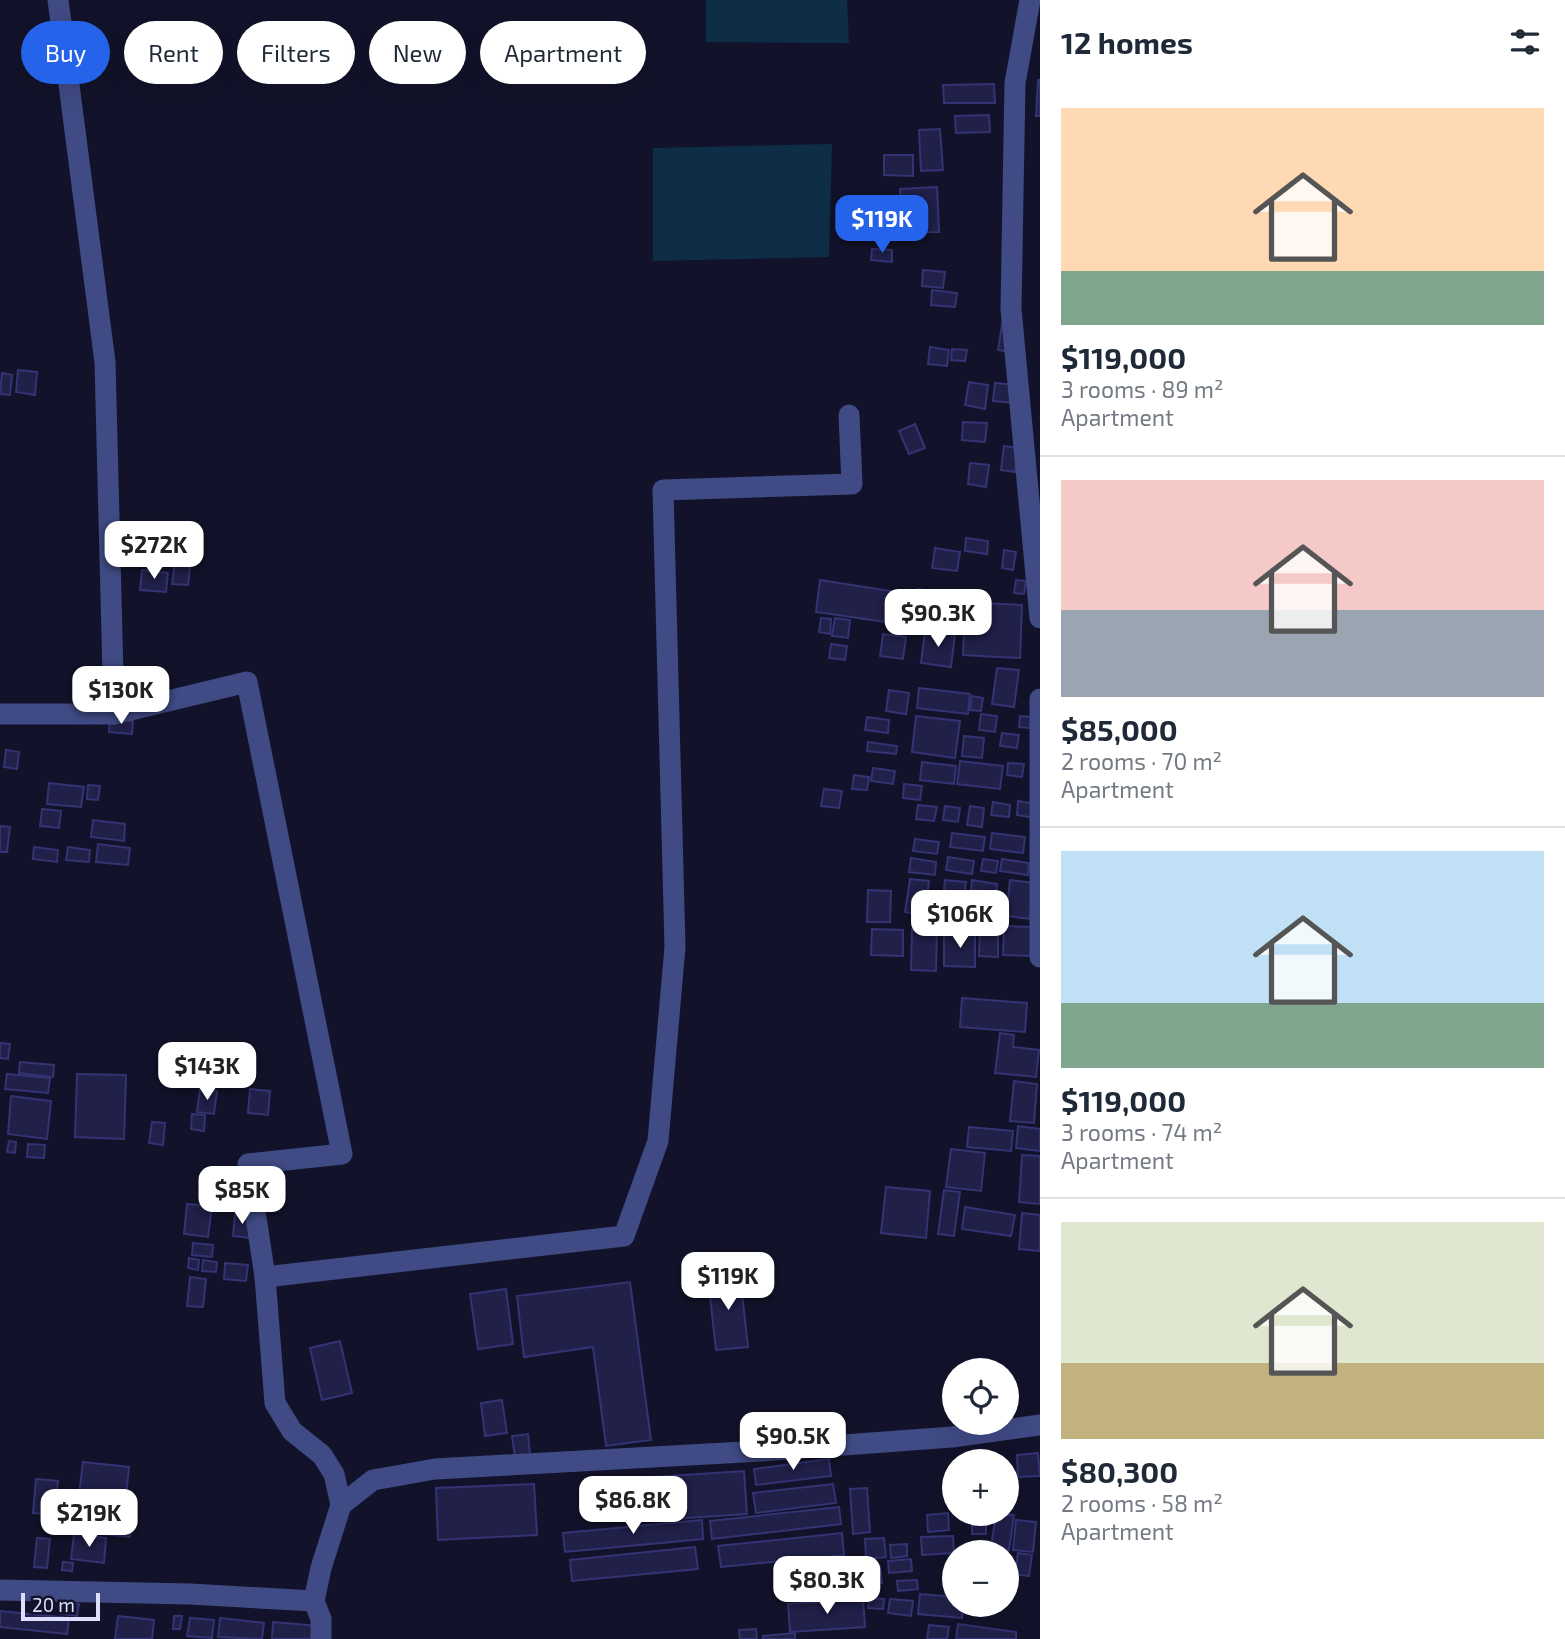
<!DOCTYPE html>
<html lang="en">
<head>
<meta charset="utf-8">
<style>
  body { margin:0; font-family:"Exo 2",sans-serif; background:#f2f2f3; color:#1f2937; height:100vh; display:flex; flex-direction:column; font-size:26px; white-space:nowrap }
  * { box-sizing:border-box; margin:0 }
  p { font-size:23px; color:#747a83 }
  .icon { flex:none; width:38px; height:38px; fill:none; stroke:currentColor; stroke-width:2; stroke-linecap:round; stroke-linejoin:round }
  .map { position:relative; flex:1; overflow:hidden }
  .side { display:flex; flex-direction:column; background:#fff; width:525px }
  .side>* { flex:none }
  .top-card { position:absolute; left:21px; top:21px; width:665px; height:63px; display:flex; gap:14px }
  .fabs { position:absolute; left:942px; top:1358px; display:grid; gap:14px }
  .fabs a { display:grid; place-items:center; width:77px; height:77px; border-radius:50%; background:#fff; box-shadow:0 7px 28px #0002; font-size:35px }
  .scale { position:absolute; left:21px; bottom:18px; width:79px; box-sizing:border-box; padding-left:7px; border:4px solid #dddffd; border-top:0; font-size:19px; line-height:24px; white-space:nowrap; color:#dddffd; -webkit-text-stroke:5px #12132a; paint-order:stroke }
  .price { position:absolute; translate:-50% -60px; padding:0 16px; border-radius:14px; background:#fff; color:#222; font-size:23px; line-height:46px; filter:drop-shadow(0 2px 4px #0008) }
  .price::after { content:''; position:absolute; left:50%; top:42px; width:21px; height:16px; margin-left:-10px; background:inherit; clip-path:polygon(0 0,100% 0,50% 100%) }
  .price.current { background:#2563eb; color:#fff }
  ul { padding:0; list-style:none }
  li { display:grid; align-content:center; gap:14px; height:371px; padding:0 21px }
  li+li { border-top:2px solid #e0e1e3 }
  li span { display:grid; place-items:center; height:217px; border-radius:0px; color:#555 }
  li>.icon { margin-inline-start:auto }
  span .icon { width:126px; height:126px; fill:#fffc; stroke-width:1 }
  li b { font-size:30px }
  h2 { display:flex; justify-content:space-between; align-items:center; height:84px; padding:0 21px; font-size:30px }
  .tag { padding:0 24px; border-radius:32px; background:#fff; box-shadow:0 7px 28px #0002; font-size:24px; line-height:63px }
  .tag.current { background:#2563eb; color:#fff }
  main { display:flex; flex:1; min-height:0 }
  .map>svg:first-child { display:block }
  .water { fill:#0e2d46 }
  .building { fill:#202049; stroke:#343374; stroke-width:2 }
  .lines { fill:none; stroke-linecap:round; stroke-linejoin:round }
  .minor { stroke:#404b85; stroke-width:21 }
</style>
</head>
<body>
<main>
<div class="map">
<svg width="1040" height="1639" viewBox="0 0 1040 1639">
  <rect width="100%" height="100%" fill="#12132a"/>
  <g class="water">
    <path d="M706,0H847L849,43L706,42Z"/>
    <path d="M832,144L829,257L653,261V148Z"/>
  </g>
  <g class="building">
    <path d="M1038,80H1040V116H1036Z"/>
    <path d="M994,84L995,103H944L943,85Z"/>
    <path d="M989,115L990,132L956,133L955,116Z"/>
    <path d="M940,129L943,170L921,171L919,130Z"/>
    <path d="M884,155H913V176L884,175Z"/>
    <path d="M937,187L939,232L903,233L900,189Z"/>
    <path d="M872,249L892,250V262L871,260Z"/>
    <path d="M923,270L945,272L943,288L922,286Z"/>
    <path d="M932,290L957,293L955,307L931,305Z"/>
    <path d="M1003,319L1010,352L998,350Z"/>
    <path d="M930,347L949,350L947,366L928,364Z"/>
    <path d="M952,349L967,350L965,361L951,360Z"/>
    <path d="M18,370L37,372L35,395L16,392Z"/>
    <path d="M2,373L12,375L10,395L0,394Z"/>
    <path d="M969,382L988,385L985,409L965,405Z"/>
    <path d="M995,383L1017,385L1015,403L993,401Z"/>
    <path d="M963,422L987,423L985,442L962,440Z"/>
    <path d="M915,424L925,448L909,454L899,431Z"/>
    <path d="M1004,446L1018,448L1015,472L1001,470Z"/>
    <path d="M970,463L989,465L986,487L968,484Z"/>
    <path d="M966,538L988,541L987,554L965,551Z"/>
    <path d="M935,548L960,552L957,571L932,568Z"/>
    <path d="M1004,550L1016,552L1013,570L1002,568Z"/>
    <path d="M176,554L191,556L188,585L172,584Z"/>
    <path d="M142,570L168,573L166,592L140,590Z"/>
    <path d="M820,580L897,592L893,623L816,612Z"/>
    <path d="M1016,580L1026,581L1024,594L1014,593Z"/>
    <path d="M918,589L930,591L929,604L916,602Z"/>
    <path d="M965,602L1022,605L1020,658L963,655Z"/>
    <path d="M821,618L831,619L830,634L819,632Z"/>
    <path d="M835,618L850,620L848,638L832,636Z"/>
    <path d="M925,631L955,634L951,667L921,663Z"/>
    <path d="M883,634L906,637L903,659L880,656Z"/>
    <path d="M831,644L847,646L845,660L829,658Z"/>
    <path d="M997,668L1019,670L1014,707L992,704Z"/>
    <path d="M919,688L970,694L968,714L917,708Z"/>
    <path d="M889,690L909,693L906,714L886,711Z"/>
    <path d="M972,696L983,698L981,711L970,710Z"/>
    <path d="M981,714L997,716L995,732L979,730Z"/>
    <path d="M916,716L960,721L955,758L912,752Z"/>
    <path d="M1020,716L1031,717L1030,728L1019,727Z"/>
    <path d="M867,717L889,720L888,733L865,730Z"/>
    <path d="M110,719L133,721L132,734L109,732Z"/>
    <path d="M1002,733L1019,735L1017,748L1000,746Z"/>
    <path d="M964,736L984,738L982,758L962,756Z"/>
    <path d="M868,742L897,746L896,754L867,751Z"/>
    <path d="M6,750L19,752L17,769L4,767Z"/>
    <path d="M960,761L1003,766L1000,789L957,784Z"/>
    <path d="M922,762L956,766L954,784L920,780Z"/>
    <path d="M1008,763L1024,764L1022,777L1007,775Z"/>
    <path d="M873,768L895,771L893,784L871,781Z"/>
    <path d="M854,775L869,777L867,790L852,789Z"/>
    <path d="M49,783L84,787L81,807L47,804Z"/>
    <path d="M904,784L922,786L920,800L903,798Z"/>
    <path d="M88,785L100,786L98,800L87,799Z"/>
    <path d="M824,789L842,791L839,808L821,806Z"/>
    <path d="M1018,801L1037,804L1035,818L1017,815Z"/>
    <path d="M993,802L1010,805L1009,817L991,815Z"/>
    <path d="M918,805L937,807L934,821L916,819Z"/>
    <path d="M945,806L960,808L958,822L943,820Z"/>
    <path d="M970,806L984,808L982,827L967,825Z"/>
    <path d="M42,809L61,811L59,828L40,826Z"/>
    <path d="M93,820L125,824L124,841L91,837Z"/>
    <path d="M0,826L10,827L7,852H0Z"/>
    <path d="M952,833L985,837L983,851L950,847Z"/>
    <path d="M992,833L1025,837L1023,853L990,849Z"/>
    <path d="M915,839L939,842L937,854L913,851Z"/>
    <path d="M98,844L130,848L128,865L96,862Z"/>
    <path d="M34,847L58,850L57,862L33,859Z"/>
    <path d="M68,847L90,850L89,862L66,860Z"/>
    <path d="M948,857L974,861L972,874L946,870Z"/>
    <path d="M911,858L936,862L935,875L909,872Z"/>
    <path d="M983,859L998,861L996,873L981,871Z"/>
    <path d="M1002,859L1029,863L1028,875L1000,871Z"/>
    <path d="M910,879L929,881L925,915L905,912Z"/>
    <path d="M945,880L966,882L963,902L943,900Z"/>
    <path d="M972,880L997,884L996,893L971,890Z"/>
    <path d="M1010,880L1034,883L1030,919L1006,916Z"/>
    <path d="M868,890L891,891L890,922H867Z"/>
    <path d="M967,897L981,899L979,916L964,914Z"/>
    <path d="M985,899L997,900L995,917L983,916Z"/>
    <path d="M935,902L945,903L944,916L933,915Z"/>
    <path d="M1004,926L1034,927L1033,956L1003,955Z"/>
    <path d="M980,927L998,928V957L979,956Z"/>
    <path d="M872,929L903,930V956L871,955Z"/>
    <path d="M912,929H937L936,971L911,970Z"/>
    <path d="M944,932L975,933V967L944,966Z"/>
    <path d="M962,998L1027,1003L1025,1032L960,1027Z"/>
    <path d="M1000,1033L1014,1035L1013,1047L1039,1050L1036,1077L995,1073Z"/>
    <path d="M0,1043L10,1044L8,1059L0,1058Z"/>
    <path d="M20,1062L54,1065L53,1077L19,1073Z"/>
    <path d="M7,1074L50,1078L48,1093L5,1089Z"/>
    <path d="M77,1074L126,1075L124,1139L75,1137Z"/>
    <path d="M1014,1081L1037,1084L1034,1123L1010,1121Z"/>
    <path d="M200,1089L217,1091L214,1114L197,1112Z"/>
    <path d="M250,1089L270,1091L268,1115L248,1113Z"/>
    <path d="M11,1096L51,1101L47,1139L8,1134Z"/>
    <path d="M192,1114L205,1115L204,1131L191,1129Z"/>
    <path d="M152,1122L165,1123L163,1145L149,1143Z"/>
    <path d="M1018,1126L1040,1129V1151L1016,1148Z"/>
    <path d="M969,1127L1013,1131L1011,1151L967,1147Z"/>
    <path d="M9,1141L16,1142L15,1153L7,1152Z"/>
    <path d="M28,1144L45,1145L44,1158L27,1157Z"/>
    <path d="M951,1149L985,1153L981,1191L946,1187Z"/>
    <path d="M1022,1155L1040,1156V1204L1019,1202Z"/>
    <path d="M886,1187L930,1191L926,1238L881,1233Z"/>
    <path d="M944,1190L960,1192L954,1236L938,1234Z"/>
    <path d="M187,1204L212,1206L208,1237L184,1234Z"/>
    <path d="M965,1207L1015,1215L1011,1236L962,1229Z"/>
    <path d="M1022,1213L1040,1215V1251L1019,1249Z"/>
    <path d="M235,1214L252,1216L249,1238L233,1236Z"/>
    <path d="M193,1243L213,1245L212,1257L192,1255Z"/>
    <path d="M189,1258L199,1260L198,1270L188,1268Z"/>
    <path d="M203,1260L217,1262L216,1272L202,1271Z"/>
    <path d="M225,1263L248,1265L246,1281L224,1279Z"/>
    <path d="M740,1275L748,1347L716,1350L708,1278Z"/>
    <path d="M190,1277L206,1279L203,1307L187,1306Z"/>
    <path d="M630,1282L651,1440L606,1446L593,1347L524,1357L517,1296Z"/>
    <path d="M506,1289L513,1344L478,1349L470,1294Z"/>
    <path d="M340,1341L352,1393L322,1400L310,1348Z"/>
    <path d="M502,1400L507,1433L485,1436L481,1403Z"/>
    <path d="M528,1434L530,1455L515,1457L512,1436Z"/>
    <path d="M1038,1453L1040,1476L1018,1477L1017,1455Z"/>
    <path d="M829,1459L831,1476L756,1485L754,1469Z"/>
    <path d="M83,1462L129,1467L123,1524L76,1519Z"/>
    <path d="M744,1471L747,1514L641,1521L638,1478Z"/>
    <path d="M36,1479L58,1481L54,1515L33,1513Z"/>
    <path d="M534,1484L537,1535L438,1540L436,1488Z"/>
    <path d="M833,1484L836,1503L756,1513L753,1493Z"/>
    <path d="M867,1488L870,1532L853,1534L850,1489Z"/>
    <path d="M839,1507L841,1524L712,1539L710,1521Z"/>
    <path d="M948,1513L949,1530L928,1532L927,1515Z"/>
    <rect x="972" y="1514" width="14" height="20"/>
    <path d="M996,1514L1014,1515L1009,1550L991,1547Z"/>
    <path d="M702,1520L703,1539L565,1552L563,1533Z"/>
    <path d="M1016,1520L1036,1522L1033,1552L1013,1550Z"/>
    <path d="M94,1525L131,1529L130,1537L93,1533Z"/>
    <path d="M842,1533L844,1555L721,1567L718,1546Z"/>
    <path d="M74,1534L106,1538L104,1563L71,1559Z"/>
    <path d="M953,1536L954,1553L922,1555L921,1537Z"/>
    <path d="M37,1538L50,1539L47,1568L34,1567Z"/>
    <path d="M884,1538L886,1557L866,1559L865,1539Z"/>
    <path d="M907,1544V1556L891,1558L890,1545Z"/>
    <path d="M695,1547L698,1569L572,1581L570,1560Z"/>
    <path d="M1018,1553L1032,1555L1029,1576L1015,1574Z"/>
    <path d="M1006,1555L1011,1556L1008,1582H1006Z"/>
    <path d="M911,1559L912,1571L889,1573L888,1561Z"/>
    <path d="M63,1562L73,1563L72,1571L62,1570Z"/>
    <path d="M855,1564L856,1577L812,1581L811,1568Z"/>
    <path d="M880,1566L882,1583L865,1585L864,1567Z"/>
    <path d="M791,1571H805L806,1599H792Z"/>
    <path d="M917,1580L918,1589L898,1591L897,1581Z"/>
    <path d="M858,1581L859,1597L812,1600L811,1584Z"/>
    <path d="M920,1594L954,1597V1605H963L962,1618L918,1614Z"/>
    <path d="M869,1598L884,1599L883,1609L868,1608Z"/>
    <path d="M863,1599L865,1627L790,1632L788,1604Z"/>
    <path d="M890,1599L913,1601L911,1616L888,1613Z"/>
    <path d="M62,1602L79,1604L77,1616L60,1614Z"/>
    <path d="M0,1611L69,1618L67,1634L0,1627Z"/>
    <path d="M118,1616L154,1620L152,1639H115Z"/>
    <path d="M174,1616H182L180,1629H173Z"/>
    <path d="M190,1618L214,1620L212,1638L187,1636Z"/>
    <path d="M220,1618L264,1623L262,1639L218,1637Z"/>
    <path d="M273,1622L317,1626L315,1639H272Z"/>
    <path d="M958,1624L1016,1632V1639H956Z"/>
    <path d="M929,1625L949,1627L947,1639H927Z"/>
    <path d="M756,1629L757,1639H740L739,1630Z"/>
    <path d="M795,1633V1639H763V1636Z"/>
  </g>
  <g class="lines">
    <g class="minor">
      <path d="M58,0L105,362L114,714L247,682L342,1154L248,1164L265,1277L275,1403L292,1431L322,1455L334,1474L341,1505"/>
      <path d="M1030,0L1015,83L1011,309L1040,618"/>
      <path d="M1040,699V957"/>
      <path d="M0,714H114"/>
      <path d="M265,1277L624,1236L658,1141L675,947L663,490L852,484L849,415"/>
      <path d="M0,1590L190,1594L314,1601L321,1568L341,1505L373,1480L435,1469L762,1451L952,1437L1040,1425"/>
      <path d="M314,1601L321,1619V1639"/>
    </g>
  </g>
</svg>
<div class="fabs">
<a><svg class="icon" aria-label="locate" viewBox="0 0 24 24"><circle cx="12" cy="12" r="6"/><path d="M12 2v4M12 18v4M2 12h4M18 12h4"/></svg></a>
<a>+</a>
<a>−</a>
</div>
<div class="scale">20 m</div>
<b class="price current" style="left:882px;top:255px">$119K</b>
<b class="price" style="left:154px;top:581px">$272K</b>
<b class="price" style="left:938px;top:649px">$90.3K</b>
<b class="price" style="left:121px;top:726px">$130K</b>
<b class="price" style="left:960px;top:950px">$106K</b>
<b class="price" style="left:207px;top:1102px">$143K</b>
<b class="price" style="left:242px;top:1226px">$85K</b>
<b class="price" style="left:728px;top:1312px">$119K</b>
<b class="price" style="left:793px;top:1472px">$90.5K</b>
<b class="price" style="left:633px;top:1536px">$86.8K</b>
<b class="price" style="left:89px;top:1549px">$219K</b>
<b class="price" style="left:827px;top:1616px">$80.3K</b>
<div class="top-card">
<a class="tag current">Buy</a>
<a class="tag">Rent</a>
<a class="tag">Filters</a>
<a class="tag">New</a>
<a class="tag">Apartment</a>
</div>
</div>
<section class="side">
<h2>12 homes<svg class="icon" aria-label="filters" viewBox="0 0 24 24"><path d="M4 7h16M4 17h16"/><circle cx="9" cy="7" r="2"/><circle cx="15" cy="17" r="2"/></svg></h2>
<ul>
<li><span style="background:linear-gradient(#ffd9b3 75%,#7fa58c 0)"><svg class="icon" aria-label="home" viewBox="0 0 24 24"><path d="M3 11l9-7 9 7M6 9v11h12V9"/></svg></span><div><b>$119,000</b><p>3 rooms · 89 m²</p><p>Apartment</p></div></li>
<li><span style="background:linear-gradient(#f6c9c9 60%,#9aa5b1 0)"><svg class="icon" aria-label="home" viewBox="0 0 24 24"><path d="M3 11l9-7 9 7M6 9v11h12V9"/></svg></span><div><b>$85,000</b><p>2 rooms · 70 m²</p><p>Apartment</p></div></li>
<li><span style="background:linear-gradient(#bfe0f5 70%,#7fa58c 0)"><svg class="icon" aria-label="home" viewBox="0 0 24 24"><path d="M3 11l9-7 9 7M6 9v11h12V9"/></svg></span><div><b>$119,000</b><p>3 rooms · 74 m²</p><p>Apartment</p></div></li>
<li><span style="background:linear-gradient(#dfe7d0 65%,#c2b280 0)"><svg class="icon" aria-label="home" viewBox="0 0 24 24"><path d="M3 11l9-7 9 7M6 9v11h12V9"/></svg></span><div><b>$80,300</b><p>2 rooms · 58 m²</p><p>Apartment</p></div></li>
</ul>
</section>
</main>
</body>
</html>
